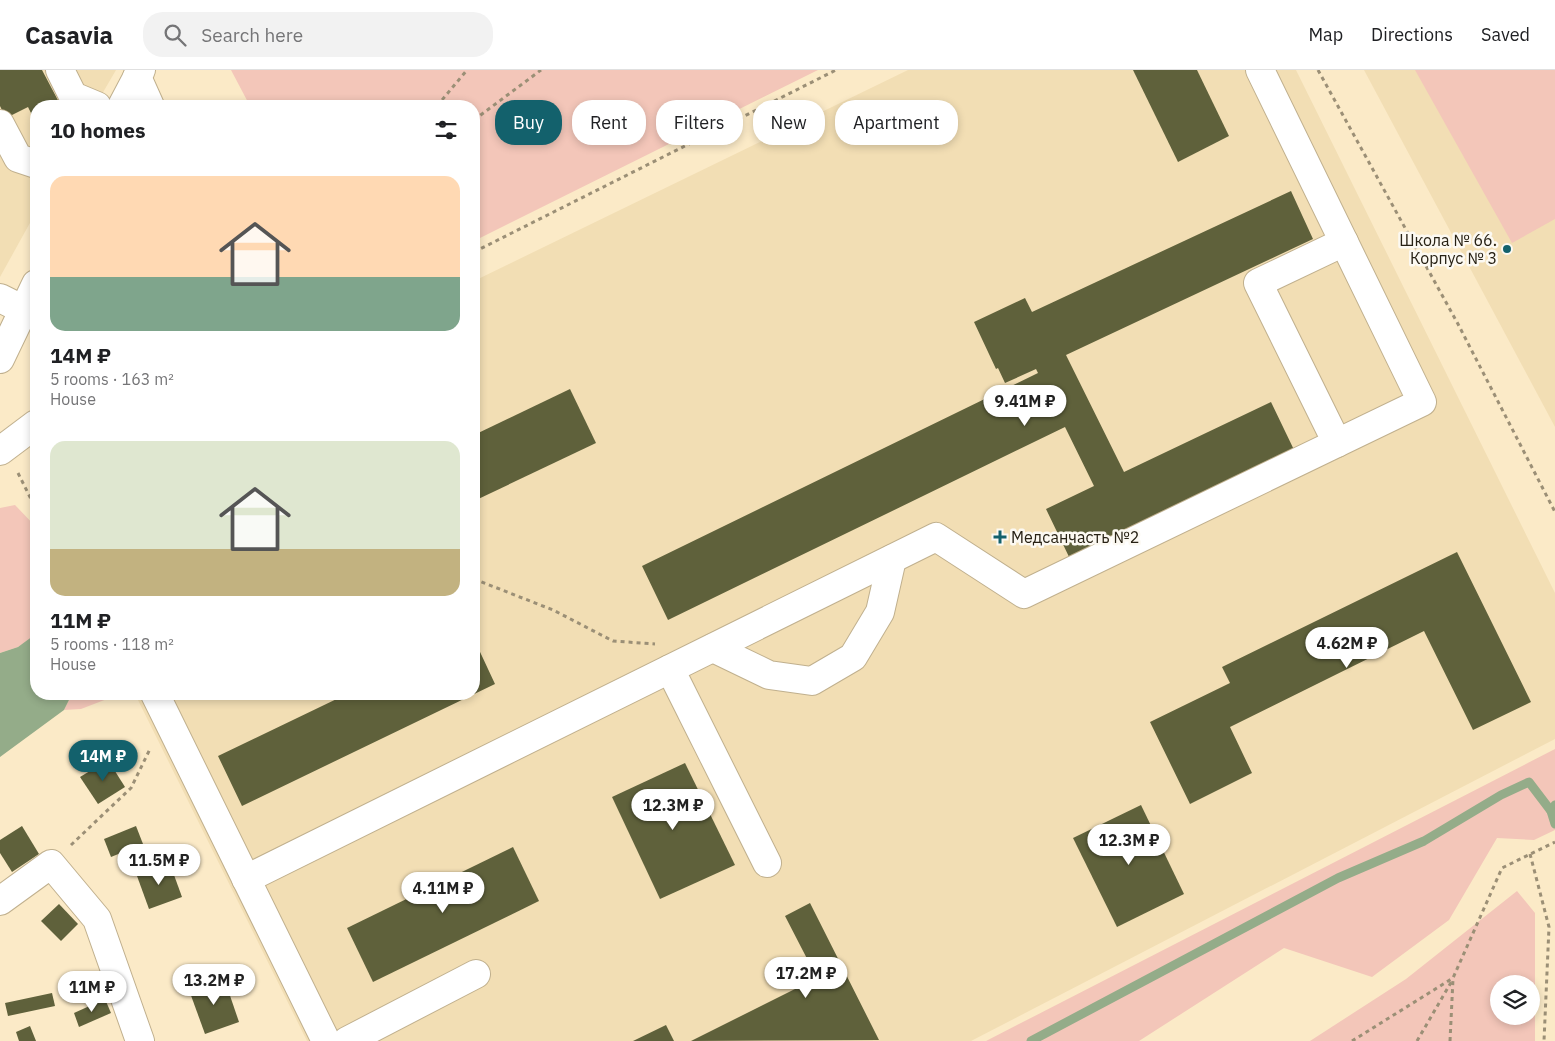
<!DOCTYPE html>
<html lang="en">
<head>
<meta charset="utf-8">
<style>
  body { margin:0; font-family:"IBM Plex Sans",sans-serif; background:#f2f2f2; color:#202124; height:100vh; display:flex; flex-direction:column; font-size:19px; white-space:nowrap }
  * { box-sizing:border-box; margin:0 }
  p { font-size:16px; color:#757577 }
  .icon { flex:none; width:28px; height:28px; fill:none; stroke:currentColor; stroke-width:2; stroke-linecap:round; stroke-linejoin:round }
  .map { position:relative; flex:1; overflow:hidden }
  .details { position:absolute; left:30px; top:30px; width:450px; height:600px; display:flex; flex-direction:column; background:#fff; border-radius:20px; box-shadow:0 2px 8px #0003 }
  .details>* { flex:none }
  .banner { position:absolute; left:495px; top:30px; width:475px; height:45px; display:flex; gap:10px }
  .tools { position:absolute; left:1490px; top:905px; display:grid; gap:10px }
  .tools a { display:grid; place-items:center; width:50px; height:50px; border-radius:50%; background:#fff; box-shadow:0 2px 8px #0003; font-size:25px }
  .price { position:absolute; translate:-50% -42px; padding:0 11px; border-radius:18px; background:#fff; color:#222; font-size:16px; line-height:32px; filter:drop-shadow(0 1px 2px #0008) }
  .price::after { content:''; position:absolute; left:50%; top:30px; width:15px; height:11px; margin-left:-8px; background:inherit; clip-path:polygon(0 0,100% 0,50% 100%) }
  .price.current { background:#13616c; color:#fff }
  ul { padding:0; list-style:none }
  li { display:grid; align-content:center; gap:10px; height:265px; padding:0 20px }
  li span { display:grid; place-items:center; height:155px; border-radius:15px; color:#555 }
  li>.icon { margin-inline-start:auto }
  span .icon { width:90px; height:90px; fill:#fffc; stroke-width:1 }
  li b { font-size:21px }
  h2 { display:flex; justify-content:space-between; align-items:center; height:60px; padding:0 20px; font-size:21px }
  .pill { padding:0 18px; border-radius:20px; background:#fff; box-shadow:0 2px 8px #0003; font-size:18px; line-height:45px }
  .pill.current { background:#13616c; color:#fff }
  header { display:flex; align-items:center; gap:30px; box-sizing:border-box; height:70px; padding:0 25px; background:#fff; border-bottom:1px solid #e0e0e0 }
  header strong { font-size:24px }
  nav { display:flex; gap:28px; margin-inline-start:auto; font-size:18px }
  .search { width:350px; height:45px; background:#f2f2f2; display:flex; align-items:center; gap:12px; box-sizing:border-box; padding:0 18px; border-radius:20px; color:#757577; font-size:19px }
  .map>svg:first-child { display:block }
  .built { fill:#f2deb4 }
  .green { fill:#f3c6b9; fill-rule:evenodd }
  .water { fill:#94ac89 }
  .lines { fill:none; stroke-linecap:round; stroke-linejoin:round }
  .stream { stroke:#94ac89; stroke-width:9 }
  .building { fill:#5f613b }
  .minor-casing { stroke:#c0b08e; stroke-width:30 }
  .path { stroke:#9b8f76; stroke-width:3; stroke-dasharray:4 4; stroke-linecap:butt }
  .minor { stroke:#fff; stroke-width:28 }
  .poi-dot { fill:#13616c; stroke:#fcf9f2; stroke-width:2 }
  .labels { text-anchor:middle; stroke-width:5; stroke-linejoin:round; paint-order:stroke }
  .poi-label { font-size:16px; fill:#272114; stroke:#fcf9f2; text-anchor:end }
</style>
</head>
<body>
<header>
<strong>Casavia</strong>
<div class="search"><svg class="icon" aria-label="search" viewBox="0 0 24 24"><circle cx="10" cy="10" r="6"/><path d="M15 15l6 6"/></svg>Search here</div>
<nav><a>Map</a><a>Directions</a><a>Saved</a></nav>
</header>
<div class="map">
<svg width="1555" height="971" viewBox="0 0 1555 971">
  <rect width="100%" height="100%" fill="#fbeac7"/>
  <g class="built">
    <path d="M0,0H116L95,36H36V142L0,207Z"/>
    <path d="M908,0H1296L1555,523V669L971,971H307L135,624H474V211Z"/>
    <path d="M1364,0H1555V357Z"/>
  </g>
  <g class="green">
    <path d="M231,0H818L474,171V36H250Z"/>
    <path d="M1415,0H1555V149L1512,173Z"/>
    <path d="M15,435L36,457V566L18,577L0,583V438Z"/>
    <path d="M72,624H120L81,639L64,640Z"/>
    <path d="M1555,679V760L1534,770L1497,768L1449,850L1372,907L1284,878L1139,971H986Z"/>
    <path d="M1517,821L1535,843V971H1310L1406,909ZM1499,914H1531V946H1499Z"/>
  </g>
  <path class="water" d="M33,566H36V624H72L64,640L0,687V583L18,577Z"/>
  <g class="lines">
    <g class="stream">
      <path d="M1555,735L1551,741L1555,754"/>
      <path d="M1031,971L1338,808L1424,771L1501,725L1529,712L1551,741"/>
    </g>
  </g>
  <g class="building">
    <path d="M0,0H42L61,36H36V48L34,49L28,37L6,48L0,36Z"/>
    <path d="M1133,0H1197L1229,66L1178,92Z"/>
    <path d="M1291,121L1313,169L1066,285L1124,402L1271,332L1296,384L1071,491L1046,439L1094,416L1065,357L668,550L642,496L1038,303L1036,299L1005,313L998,298L996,299L974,252L1025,228L1032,242Z"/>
    <path d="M570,319L596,373L474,431V365Z"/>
    <path d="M1457,482L1531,632L1473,660L1424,561L1230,657L1252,703L1190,734L1150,652L1230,613L1222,597Z"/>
    <path d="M474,569L495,614L242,736L218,686L347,624H474Z"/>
    <path d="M108,690L125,717L98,734L80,707Z"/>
    <path d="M685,693L735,795L660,829L612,727Z"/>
    <path d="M1141,735L1184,824L1117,857L1073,768Z"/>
    <path d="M22,756L39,784L12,802L0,783V770Z"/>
    <path d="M136,756L143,774L111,787L104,769Z"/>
    <path d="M513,777L539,831L373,912L347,858Z"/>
    <path d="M170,794L182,827L149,839L137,806Z"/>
    <path d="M810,833L879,970L691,971L817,908L785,846Z"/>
    <path d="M59,834L78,854L61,871L41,851Z"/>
    <path d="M224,908L239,952L205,964L189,920Z"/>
    <path d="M52,923L55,936L8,946L5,933Z"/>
    <path d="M105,929L111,943L79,957L74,943Z"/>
    <path d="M666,955L674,971H633Z"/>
    <path d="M30,956L36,971H19L16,962Z"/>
  </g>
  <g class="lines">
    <defs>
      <g id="minor">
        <path d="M60,0L73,26L97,36"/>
        <path d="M137,7L150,36"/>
        <path d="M122,36L141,0"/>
        <path d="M0,54L18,88L36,94"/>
        <path d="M0,228L24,240"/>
        <path d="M0,289L36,214"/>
        <path d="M1337,373L1258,213L1344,172"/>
        <path d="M0,381L36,354"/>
        <path d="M713,578L769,605L812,611L853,587L880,542L892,489"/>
        <path d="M670,599L767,793"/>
        <path d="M155,624L326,971"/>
        <path d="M246,809L936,467L1024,524L1422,332L1260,0"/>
        <path d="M0,831L51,794L97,849L140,971"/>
        <path d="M347,971L476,904"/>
      </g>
    </defs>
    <use href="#minor" class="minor-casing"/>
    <g class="path">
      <path d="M1318,0L1458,254L1555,442"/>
      <path d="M437,36L467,0"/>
      <path d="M474,50L541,0"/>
      <path d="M474,182L836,0"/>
      <path d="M18,403L36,439"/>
      <path d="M474,509L553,540L613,571L655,574"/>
      <path d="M71,775L131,718L150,679"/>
      <path d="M1530,784L1549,857L1544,971"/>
      <path d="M1352,971L1453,908L1502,798L1555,772"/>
      <path d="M1417,971L1453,909"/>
      <path d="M1450,971L1453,909"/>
    </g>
    <use href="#minor" class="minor"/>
  </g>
  <g class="poi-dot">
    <circle cx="1507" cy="179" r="5"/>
    <path d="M997.5 459.5h5v5h5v5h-5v5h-5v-5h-5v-5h5z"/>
  </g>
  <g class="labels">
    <g class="poi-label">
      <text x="1497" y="176">Школа № 66.<tspan x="1497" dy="18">Корпус № 3</tspan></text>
      <text x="1011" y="473" text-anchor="start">Медсанчасть №2</text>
    </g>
  </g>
</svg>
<div class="tools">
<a><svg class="icon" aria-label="layers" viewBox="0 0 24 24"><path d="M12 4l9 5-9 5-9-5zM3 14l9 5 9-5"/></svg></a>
</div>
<b class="price" style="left:1025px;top:357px">9.41M ₽</b>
<b class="price" style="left:1347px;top:599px">4.62M ₽</b>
<b class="price current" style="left:103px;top:712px">14M ₽</b>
<b class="price" style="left:673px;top:761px">12.3M ₽</b>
<b class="price" style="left:1129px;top:796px">12.3M ₽</b>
<b class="price" style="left:159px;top:816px">11.5M ₽</b>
<b class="price" style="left:443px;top:844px">4.11M ₽</b>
<b class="price" style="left:806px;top:929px">17.2M ₽</b>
<b class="price" style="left:214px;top:936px">13.2M ₽</b>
<b class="price" style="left:92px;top:943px">11M ₽</b>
<div class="banner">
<a class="pill current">Buy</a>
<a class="pill">Rent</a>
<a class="pill">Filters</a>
<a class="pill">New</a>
<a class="pill">Apartment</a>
</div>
<section class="details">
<h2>10 homes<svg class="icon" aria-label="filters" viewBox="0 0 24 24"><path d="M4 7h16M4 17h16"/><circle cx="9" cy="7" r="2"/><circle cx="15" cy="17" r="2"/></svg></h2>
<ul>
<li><span style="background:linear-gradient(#ffd9b3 65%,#7fa58c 0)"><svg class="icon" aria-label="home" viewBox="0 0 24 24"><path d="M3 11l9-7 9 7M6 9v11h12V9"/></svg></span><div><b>14M ₽</b><p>5 rooms · 163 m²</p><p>House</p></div></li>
<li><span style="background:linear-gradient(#dfe7d0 70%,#c2b280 0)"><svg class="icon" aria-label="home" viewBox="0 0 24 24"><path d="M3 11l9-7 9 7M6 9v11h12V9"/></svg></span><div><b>11M ₽</b><p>5 rooms · 118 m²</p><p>House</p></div></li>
</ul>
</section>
</div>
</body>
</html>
